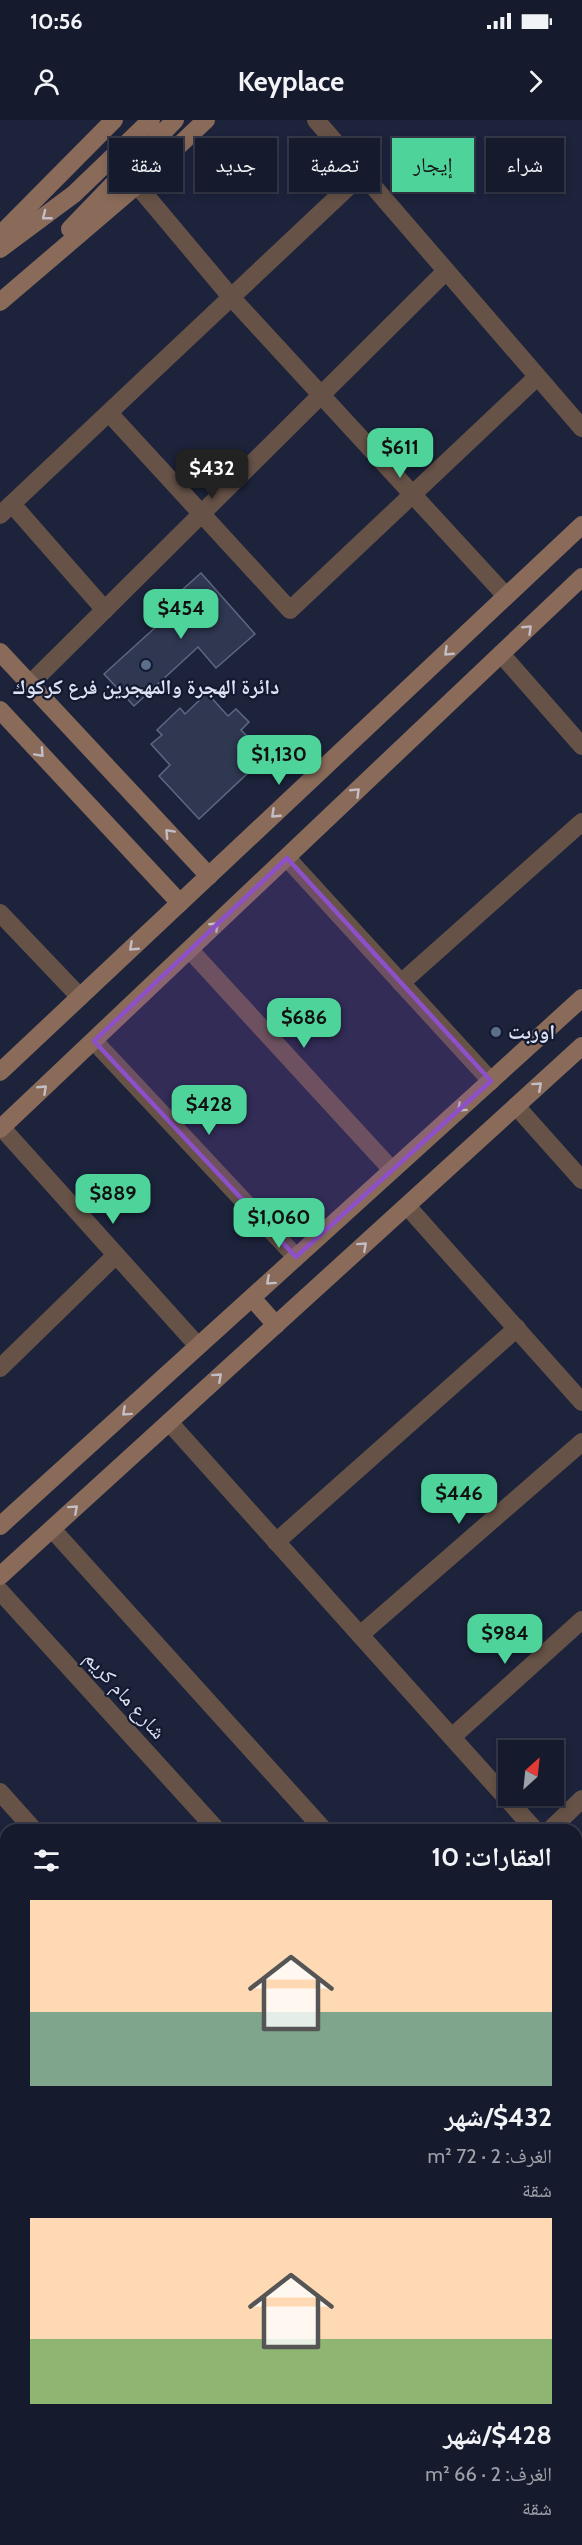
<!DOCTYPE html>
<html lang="ar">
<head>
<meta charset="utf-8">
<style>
  body { margin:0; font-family:Cabin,"Noto Naskh Arabic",sans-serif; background:#222738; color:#f1f3f6; direction:rtl; height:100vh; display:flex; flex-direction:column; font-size:22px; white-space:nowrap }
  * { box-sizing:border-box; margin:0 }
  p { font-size:20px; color:#9da1a9 }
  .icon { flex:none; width:33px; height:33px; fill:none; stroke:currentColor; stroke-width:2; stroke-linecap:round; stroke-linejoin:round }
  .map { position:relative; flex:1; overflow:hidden; direction:ltr }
  .details { position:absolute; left:0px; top:1704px; width:582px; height:722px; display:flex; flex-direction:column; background:#151a2c; border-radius:18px 18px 0 0; box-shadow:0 3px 9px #0003,0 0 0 2px #343848; direction:rtl }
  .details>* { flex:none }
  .banner { position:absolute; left:18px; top:18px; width:546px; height:54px; direction:rtl; display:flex; gap:12px }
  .needle { width:39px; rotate:27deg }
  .controls { position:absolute; left:498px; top:1620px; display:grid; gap:12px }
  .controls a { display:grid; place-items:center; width:66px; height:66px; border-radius:0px; background:#151a2c; box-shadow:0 3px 9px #0003,0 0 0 2px #343848; font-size:30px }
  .price { position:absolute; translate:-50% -51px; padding:0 14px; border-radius:12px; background:#4ed39a; color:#111; font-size:20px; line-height:39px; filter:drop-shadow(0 2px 3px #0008) }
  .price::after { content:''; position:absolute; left:50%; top:36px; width:18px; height:14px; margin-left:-9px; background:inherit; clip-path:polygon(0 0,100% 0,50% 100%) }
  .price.current { background:#222; color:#fff }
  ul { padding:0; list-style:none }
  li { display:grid; align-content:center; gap:12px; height:318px; padding:0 30px }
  li span { display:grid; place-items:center; height:186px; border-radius:0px; color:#555 }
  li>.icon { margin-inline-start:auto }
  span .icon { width:108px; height:108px; fill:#fffc; stroke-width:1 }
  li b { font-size:26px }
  h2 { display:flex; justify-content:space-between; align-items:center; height:72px; padding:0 30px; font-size:26px }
  .chip { padding:0 21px; border-radius:0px; background:#151a2c; box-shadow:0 3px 9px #0003,0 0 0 2px #343848; font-size:21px; line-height:54px }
  .chip.current { background:#4ed39a; color:#111 }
  .status { display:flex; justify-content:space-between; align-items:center; height:42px; padding:0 30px; background:#151a2c; direction:ltr }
  .status svg { height:16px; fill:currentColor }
  header { display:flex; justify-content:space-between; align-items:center; height:78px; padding:0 30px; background:#151a2c; font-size:27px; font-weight:700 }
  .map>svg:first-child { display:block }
  .building { fill:#2f3751; stroke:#5e6884; stroke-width:1.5 }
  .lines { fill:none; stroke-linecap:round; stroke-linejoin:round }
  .street { stroke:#665247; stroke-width:18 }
  .secondary { stroke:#8a6b5a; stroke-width:18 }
  .oneway { stroke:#c3bec5 }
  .marked { fill:#8e50c9; fill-opacity:0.2; stroke:#8e50c9; stroke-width:4.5; stroke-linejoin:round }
  .service-dot { fill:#5c6f8a; stroke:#131930; stroke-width:2 }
  .labels { text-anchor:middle; stroke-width:4.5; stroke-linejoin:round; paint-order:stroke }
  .poi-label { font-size:21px; font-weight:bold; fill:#dce2f3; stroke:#131930 }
  .street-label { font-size:21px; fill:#dce2f3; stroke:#131930 }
</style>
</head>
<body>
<div class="status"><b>10:56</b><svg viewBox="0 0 49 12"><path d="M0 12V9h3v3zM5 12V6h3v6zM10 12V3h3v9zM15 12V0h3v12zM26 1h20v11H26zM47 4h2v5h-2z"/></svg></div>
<header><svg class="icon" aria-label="forward" viewBox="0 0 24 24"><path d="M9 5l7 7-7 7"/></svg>Keyplace<svg class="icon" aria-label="person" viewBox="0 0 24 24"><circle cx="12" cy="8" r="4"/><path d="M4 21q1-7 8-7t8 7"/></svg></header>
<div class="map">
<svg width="582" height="2425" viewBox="0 0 582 2425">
  <rect width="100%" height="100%" fill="#1c233b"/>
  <g class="building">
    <path d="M201,453L255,514L216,548L198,527L134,586L104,554L169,495L163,487Z"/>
    <path d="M207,573L228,596L236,589L249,602L241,610L266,636L199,699L159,656L170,645L151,624L162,615L157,610L180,588L185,594Z"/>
  </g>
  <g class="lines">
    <g class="street">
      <path d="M316,0L582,308"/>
      <path d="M137,65L231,177L506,476"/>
      <path d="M109,293L290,490L537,257"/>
      <path d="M12,384L105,490"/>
      <path d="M0,395L362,54"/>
      <path d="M501,534L582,626"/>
      <path d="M30,564L446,151"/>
      <path d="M287,738L491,961"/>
      <path d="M0,793L80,877"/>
      <path d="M190,830L392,1050"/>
      <path d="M401,863L582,702"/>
      <path d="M94,921L296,1137"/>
      <path d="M516,986L582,1060"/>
      <path d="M2,1008L198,1226"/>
      <path d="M407,1086L582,1282"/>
      <path d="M0,1248L116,1135"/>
      <path d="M169,1302L535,1710"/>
      <path d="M52,1409L324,1710"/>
      <path d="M276,1422L517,1208"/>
      <path d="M0,1471L217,1710"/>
      <path d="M360,1515L582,1322"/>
      <path d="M452,1617L582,1500"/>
      <path d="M0,1672L34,1710"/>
      <path d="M550,1710L582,1679"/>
      <path d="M576,1756L582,1762"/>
      <path d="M576,1862L582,1856"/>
      <path d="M0,1889L6,1896"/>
      <path d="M576,1989L582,1996"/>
      <path d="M576,2106L582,2113"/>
      <path d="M0,2130L6,2137"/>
      <path d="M0,2173L6,2167"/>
      <path d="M576,2197L582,2191"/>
      <path d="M576,2312L582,2319"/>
      <path d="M0,2391L6,2385"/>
      <path d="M421,2420L425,2425"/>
      <path d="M359,2425L365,2420"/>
    </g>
    <g class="secondary">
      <path d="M70,109L175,0"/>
      <path d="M0,115L114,0"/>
      <path d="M0,129L74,74L151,0"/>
      <path d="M0,182L137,65L206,0"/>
      <path d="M0,532L209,756"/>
      <path d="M0,590L180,783"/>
      <path d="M0,952L582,405"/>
      <path d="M0,1009L582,457"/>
      <path d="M252,1178L276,1205"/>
      <path d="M0,1406L582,878"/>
      <path d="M0,1456L582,926"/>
    </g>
  </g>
  <defs><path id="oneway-chevron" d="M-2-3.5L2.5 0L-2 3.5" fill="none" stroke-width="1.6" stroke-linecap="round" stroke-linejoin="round" transform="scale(1.5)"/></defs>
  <g class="oneway">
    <use href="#oneway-chevron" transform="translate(46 96) rotate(142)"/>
    <use href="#oneway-chevron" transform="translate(528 509) rotate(-44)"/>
    <use href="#oneway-chevron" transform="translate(448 532) rotate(137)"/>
    <use href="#oneway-chevron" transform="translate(40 633) rotate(47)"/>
    <use href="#oneway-chevron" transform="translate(356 672) rotate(-44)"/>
    <use href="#oneway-chevron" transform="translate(275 694) rotate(137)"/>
    <use href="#oneway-chevron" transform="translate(169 713) rotate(-133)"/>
    <use href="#oneway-chevron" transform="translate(215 806) rotate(-43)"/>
    <use href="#oneway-chevron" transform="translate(133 827) rotate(137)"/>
    <use href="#oneway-chevron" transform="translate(538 966) rotate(-42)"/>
    <use href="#oneway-chevron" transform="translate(43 969) rotate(-43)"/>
    <use href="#oneway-chevron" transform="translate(461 988) rotate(138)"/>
    <use href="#oneway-chevron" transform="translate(363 1126) rotate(-42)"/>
    <use href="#oneway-chevron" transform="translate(270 1161) rotate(138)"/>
    <use href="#oneway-chevron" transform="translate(218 1257) rotate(-42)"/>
    <use href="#oneway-chevron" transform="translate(126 1292) rotate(138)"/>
    <use href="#oneway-chevron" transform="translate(74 1389) rotate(-42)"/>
  </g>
  <path class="marked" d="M287,738L491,961L296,1137L94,921Z"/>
  <g class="service-dot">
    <circle cx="146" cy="545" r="6"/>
    <circle cx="496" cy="912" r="6"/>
  </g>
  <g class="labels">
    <g class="poi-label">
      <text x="146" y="574">دائرة الهجرة والمهجرين فرع كركوك</text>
      <text x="508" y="919" text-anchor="start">اوربت</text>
    </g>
    <g class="street-label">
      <text transform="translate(125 1575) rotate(48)" y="7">شارع مام كريم</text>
    </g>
  </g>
</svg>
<div class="controls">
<a><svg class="needle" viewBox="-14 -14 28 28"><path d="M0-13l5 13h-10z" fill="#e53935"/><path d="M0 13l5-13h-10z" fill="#9da1a9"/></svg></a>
</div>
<b class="price" style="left:400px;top:359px">$611</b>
<b class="price current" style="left:212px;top:380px">$432</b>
<b class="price" style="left:181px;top:520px">$454</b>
<b class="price" style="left:279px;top:666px">$1,130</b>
<b class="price" style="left:304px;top:929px">$686</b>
<b class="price" style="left:209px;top:1016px">$428</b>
<b class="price" style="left:113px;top:1105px">$889</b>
<b class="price" style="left:279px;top:1129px">$1,060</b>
<b class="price" style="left:459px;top:1405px">$446</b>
<b class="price" style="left:505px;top:1545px">$984</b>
<div class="banner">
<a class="chip">شراء</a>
<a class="chip current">إيجار</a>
<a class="chip">تصفية</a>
<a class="chip">جديد</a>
<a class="chip">شقة</a>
</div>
<section class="details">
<h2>العقارات: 10<svg class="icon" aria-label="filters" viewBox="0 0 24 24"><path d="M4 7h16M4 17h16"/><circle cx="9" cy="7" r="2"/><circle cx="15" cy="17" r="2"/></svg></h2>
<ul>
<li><span style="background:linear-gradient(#ffd9b3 60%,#7fa58c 0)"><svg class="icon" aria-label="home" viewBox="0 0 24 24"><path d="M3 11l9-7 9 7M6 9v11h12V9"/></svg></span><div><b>$432/شهر</b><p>الغرف: 2 · 72 m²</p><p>شقة</p></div></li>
<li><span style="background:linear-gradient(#ffd9b3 65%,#8fb573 0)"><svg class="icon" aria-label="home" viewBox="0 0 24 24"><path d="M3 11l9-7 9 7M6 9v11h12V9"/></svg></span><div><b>$428/شهر</b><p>الغرف: 2 · 66 m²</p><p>شقة</p></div></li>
</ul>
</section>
</div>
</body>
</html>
